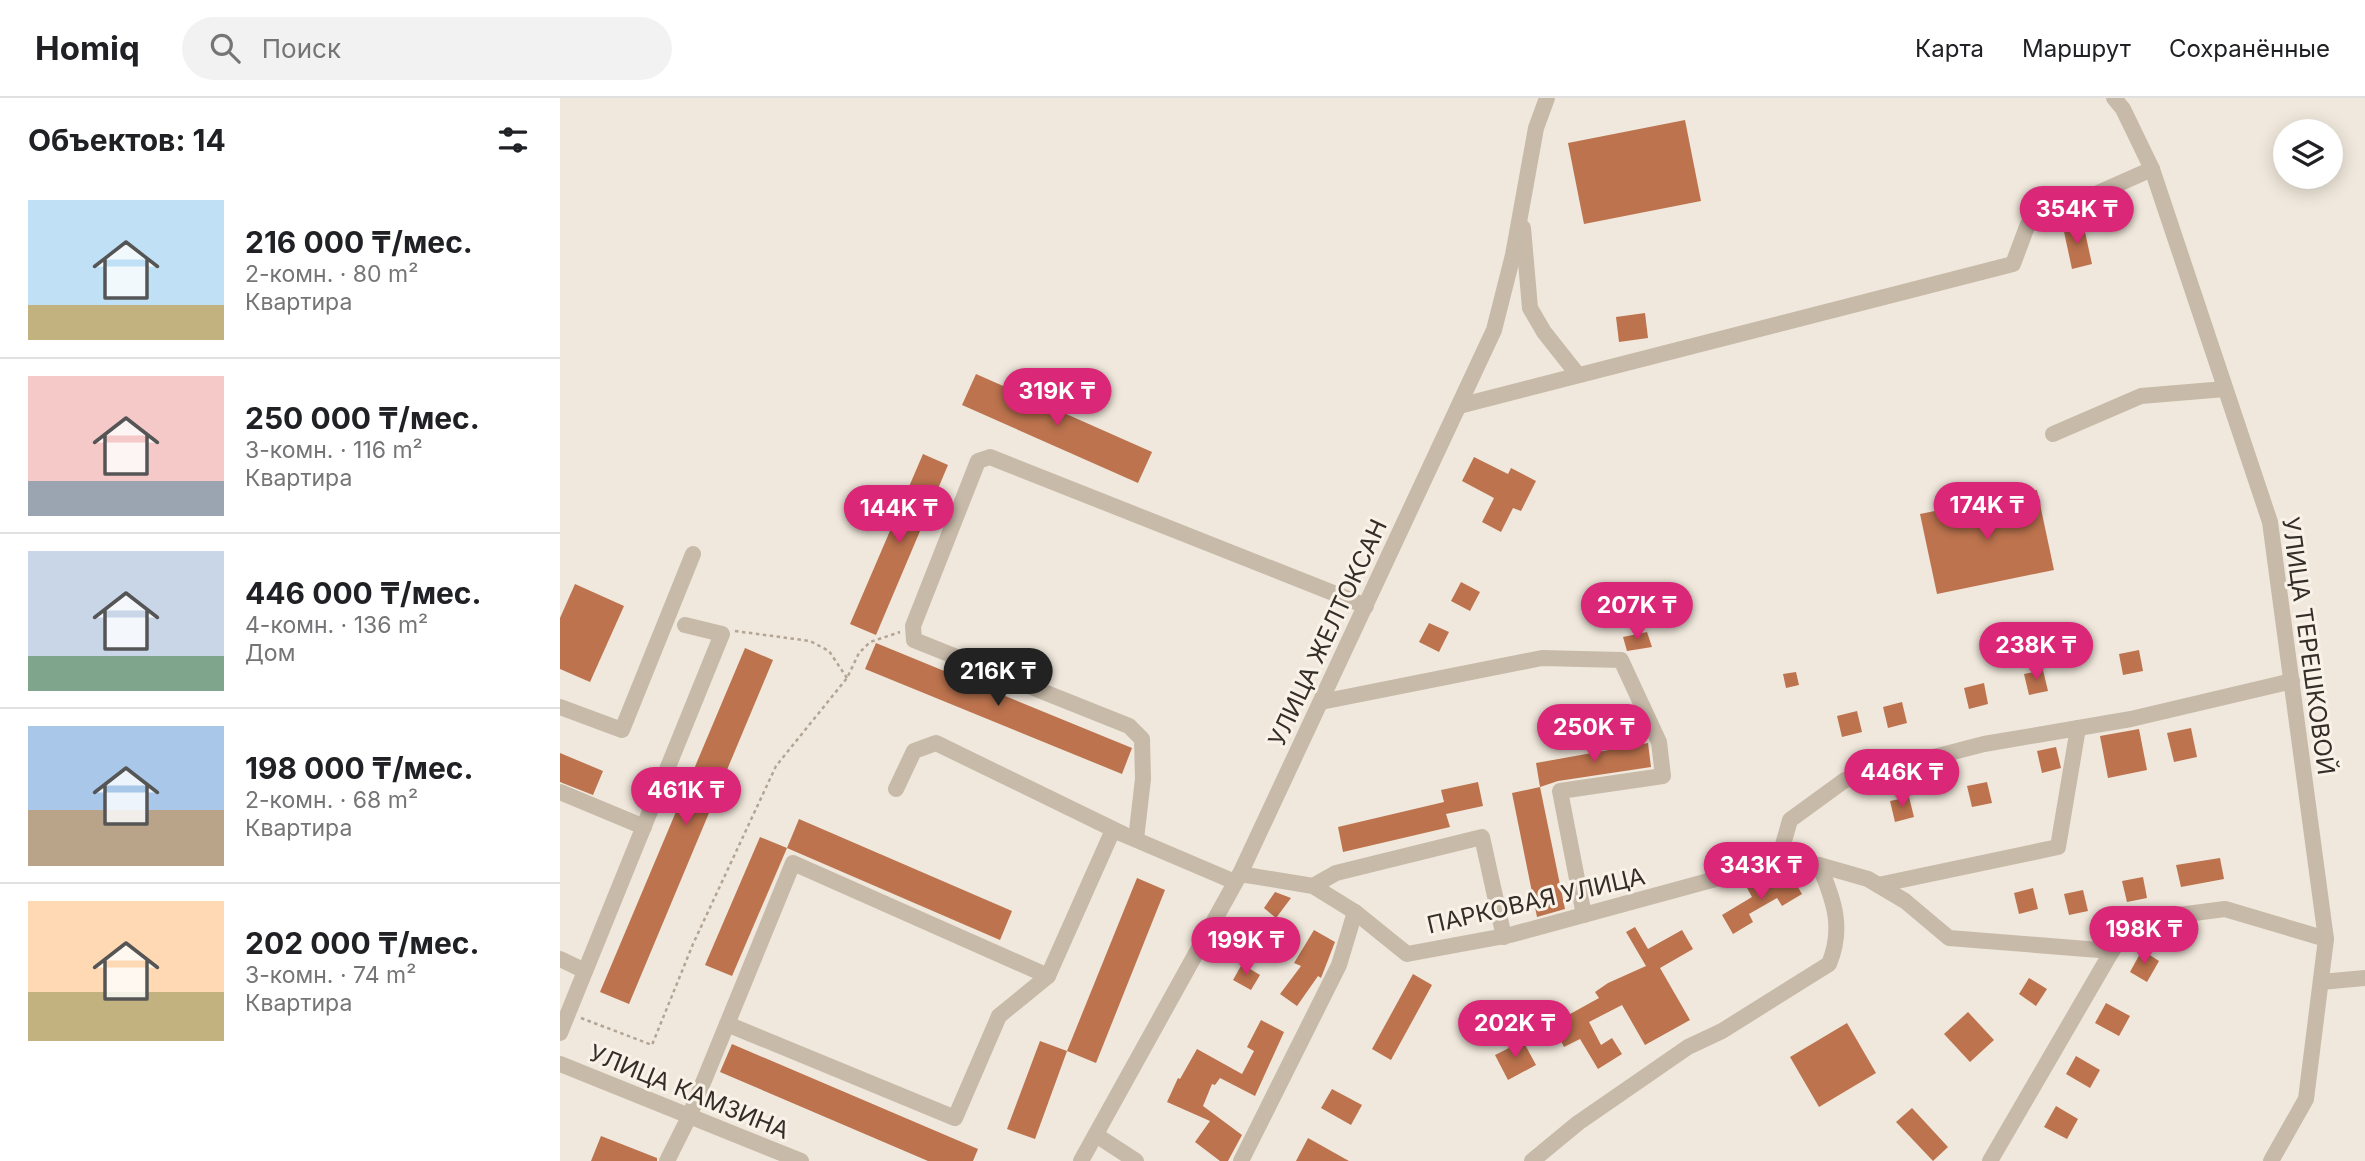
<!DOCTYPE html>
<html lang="ru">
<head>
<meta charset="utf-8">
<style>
  body { margin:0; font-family:Inter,sans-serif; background:#f2f2f2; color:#202124; height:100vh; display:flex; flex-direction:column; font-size:26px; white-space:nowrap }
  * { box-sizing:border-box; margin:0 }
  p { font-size:23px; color:#757577 }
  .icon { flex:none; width:38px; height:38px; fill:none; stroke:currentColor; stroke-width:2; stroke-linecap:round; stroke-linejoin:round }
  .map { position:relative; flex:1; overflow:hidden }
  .side { display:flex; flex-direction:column; background:#fff; width:560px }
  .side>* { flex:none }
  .fabs { position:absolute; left:1713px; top:21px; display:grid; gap:14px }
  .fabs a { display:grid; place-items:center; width:70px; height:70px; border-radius:50%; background:#fff; box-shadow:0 4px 18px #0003; font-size:35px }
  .price { position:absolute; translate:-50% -60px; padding:0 16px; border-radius:24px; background:#db2777; color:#fff; font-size:23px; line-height:46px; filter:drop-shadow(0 2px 4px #0008) }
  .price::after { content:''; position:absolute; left:50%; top:42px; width:21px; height:16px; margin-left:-10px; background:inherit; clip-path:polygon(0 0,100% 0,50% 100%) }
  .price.active { background:#222; color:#fff }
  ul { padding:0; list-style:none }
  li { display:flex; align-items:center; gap:21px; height:175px; padding:0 28px }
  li+li { border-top:2px solid #e0e0e0 }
  li span { display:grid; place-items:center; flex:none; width:196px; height:140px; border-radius:0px; color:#555 }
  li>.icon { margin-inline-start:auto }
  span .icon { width:84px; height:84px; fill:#fffc; stroke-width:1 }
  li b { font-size:30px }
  h2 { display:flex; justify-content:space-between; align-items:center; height:84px; padding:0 28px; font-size:30px }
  header { display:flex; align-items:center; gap:42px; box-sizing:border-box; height:98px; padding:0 35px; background:#fff; border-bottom:2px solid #e0e0e0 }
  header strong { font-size:33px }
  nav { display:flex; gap:38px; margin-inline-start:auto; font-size:24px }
  .search { width:490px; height:63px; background:#f2f2f2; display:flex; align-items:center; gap:18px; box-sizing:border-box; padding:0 24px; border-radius:38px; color:#757577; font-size:26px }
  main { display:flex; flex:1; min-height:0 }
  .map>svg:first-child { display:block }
  .building { fill:#bc734e }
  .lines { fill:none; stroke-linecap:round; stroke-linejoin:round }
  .path { stroke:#b3a494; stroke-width:2.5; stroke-dasharray:3.5 3.5; stroke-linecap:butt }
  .minor { stroke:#c7baa9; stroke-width:16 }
  .labels { text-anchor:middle; stroke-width:6; stroke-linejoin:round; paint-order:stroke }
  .street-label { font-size:24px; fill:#352d28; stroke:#f8f2e8 }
</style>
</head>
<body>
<header>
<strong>Homiq</strong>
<div class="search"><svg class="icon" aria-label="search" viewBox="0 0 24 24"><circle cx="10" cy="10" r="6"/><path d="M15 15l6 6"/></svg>Поиск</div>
<nav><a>Карта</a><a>Маршрут</a><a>Сохранённые</a></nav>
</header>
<main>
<section class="side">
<h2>Объектов: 14<svg class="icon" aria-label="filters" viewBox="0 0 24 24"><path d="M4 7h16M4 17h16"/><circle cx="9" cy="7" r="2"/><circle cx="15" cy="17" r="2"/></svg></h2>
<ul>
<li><span style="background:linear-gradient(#bfe0f5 75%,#c2b280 0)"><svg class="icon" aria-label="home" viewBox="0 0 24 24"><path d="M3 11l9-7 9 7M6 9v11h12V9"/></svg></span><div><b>216 000 ₸/мес.</b><p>2-комн. · 80 m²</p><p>Квартира</p></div></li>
<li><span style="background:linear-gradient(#f6c9c9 75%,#9aa5b1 0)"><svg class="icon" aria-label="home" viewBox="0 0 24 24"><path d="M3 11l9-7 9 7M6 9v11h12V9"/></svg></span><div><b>250 000 ₸/мес.</b><p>3-комн. · 116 m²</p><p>Квартира</p></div></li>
<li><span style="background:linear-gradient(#c9d6e8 75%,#7fa58c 0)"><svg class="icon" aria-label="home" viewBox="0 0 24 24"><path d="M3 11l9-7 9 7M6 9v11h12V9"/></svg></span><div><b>446 000 ₸/мес.</b><p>4-комн. · 136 m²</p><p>Дом</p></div></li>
<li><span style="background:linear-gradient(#a9c7e8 60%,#b9a48a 0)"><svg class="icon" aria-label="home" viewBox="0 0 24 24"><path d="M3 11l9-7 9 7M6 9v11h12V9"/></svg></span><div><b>198 000 ₸/мес.</b><p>2-комн. · 68 m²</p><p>Квартира</p></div></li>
<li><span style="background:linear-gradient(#ffd9b3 65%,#c2b280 0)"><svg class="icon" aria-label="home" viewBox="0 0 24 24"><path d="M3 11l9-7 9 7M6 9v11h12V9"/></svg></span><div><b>202 000 ₸/мес.</b><p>3-комн. · 74 m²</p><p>Квартира</p></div></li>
</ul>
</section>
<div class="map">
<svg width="1805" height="1063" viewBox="0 0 1805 1063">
  <rect width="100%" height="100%" fill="#f0e8dc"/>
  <g class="building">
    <path d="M1125,22L1141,103L1024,126L1008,45Z"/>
    <path d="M1523,125L1532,166L1512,171L1503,129Z"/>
    <path d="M1085,215L1088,240L1059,244L1056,219Z"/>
    <path d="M416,276L592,354L578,385L402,307Z"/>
    <path d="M363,356L388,367L316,537L290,526Z"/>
    <path d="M914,359L948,376L951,370L976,383L961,413L953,410L941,434L922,424L934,400L902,383Z"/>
    <path d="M1477,392L1494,472L1377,496L1360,416Z"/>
    <path d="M901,484L920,494L910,513L891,503Z"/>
    <path d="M15,486L64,508L30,584L0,571V520Z"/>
    <path d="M869,525L889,534L879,554L859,544Z"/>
    <path d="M1087,534L1092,549L1067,553L1063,539Z"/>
    <path d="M316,545L572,650L562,676L305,571Z"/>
    <path d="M185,550L213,562L69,906L40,894Z"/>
    <path d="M1579,552L1583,573L1563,577L1559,556Z"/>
    <path d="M1483,572L1488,593L1469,597L1464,576Z"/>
    <path d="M1236,574L1239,587L1226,590L1223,576Z"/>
    <path d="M1424,585L1428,606L1409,611L1404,590Z"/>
    <path d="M1342,604L1347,625L1328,630L1323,609Z"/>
    <path d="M1297,613L1302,634L1282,639L1277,618Z"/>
    <path d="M1631,630L1637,659L1614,664L1607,635Z"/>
    <path d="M1579,631L1587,672L1548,680L1540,638Z"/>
    <path d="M1088,645L1091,669L998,683L980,689L976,665Z"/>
    <path d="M1496,649L1501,670L1482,675L1477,653Z"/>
    <path d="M0,655L43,673L33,697L0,684Z"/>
    <path d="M918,684L923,708L886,716L890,729L783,754L778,729L884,704L881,692Z"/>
    <path d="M1427,684L1432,705L1412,709L1407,688Z"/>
    <path d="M980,689L1005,811L977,819L952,695Z"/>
    <path d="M1349,699L1354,719L1335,724L1330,703Z"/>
    <path d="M239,721L452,813L440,842L227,750Z"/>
    <path d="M200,739L227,750L172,878L145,867Z"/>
    <path d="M1660,760L1664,781L1621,789L1616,767Z"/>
    <path d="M1231,777L1242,796L1222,808L1217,800L1189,816L1193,824L1173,836L1162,817L1192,799L1187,790L1200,785L1204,793Z"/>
    <path d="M1583,779L1587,800L1567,804L1562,783Z"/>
    <path d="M577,780L605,792L536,965L507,953Z"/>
    <path d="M1473,790L1478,811L1459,816L1454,795Z"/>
    <path d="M1523,792L1528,813L1509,817L1504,796Z"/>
    <path d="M715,794L731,800L716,820L704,810Z"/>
    <path d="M1075,829L1088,851L1122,832L1133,851L1100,870L1130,922L1085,947L1062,907L1029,924L1041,947L1052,940L1062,956L1038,971L1020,941L1004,949L992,926L1039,900L1035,894L1048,885L1086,868L1066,834Z"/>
    <path d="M754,832L775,844L761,880L758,878L737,908L720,896L741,868L734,865Z"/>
    <path d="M1582,852L1599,863L1587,884L1570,874Z"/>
    <path d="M682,866L700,877L691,892L673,882Z"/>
    <path d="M853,876L872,887L831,962L812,951Z"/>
    <path d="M1469,880L1487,891L1476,908L1459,896Z"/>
    <path d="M1546,905L1570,918L1559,938L1535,925Z"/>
    <path d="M1408,914L1434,942L1410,964L1384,936Z"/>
    <path d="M701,922L724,934L695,998L660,980L655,987L652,986L643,1008L682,1037L668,1063H660L635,1044L650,1023L607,1004L618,980L620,981L637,951L682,976L694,953L687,949Z"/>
    <path d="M1287,925L1316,975L1259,1009L1230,959Z"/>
    <path d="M480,943L507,953L475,1041L447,1031Z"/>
    <path d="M963,943L976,967L948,982L935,957Z"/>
    <path d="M172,946L418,1051L413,1063H368L160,974Z"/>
    <path d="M1516,958L1540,972L1530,990L1506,976Z"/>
    <path d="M772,991L802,1007L791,1027L761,1010Z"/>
    <path d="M1496,1008L1518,1021L1507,1041L1484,1029Z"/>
    <path d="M1352,1010L1388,1049L1373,1063L1336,1024Z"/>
    <path d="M41,1038L97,1060V1063H31Z"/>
    <path d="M748,1040L789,1063H736Z"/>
  </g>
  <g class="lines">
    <g class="path">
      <path d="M175,533L250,543L269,553L287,580"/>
      <path d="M21,920L92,947L133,846L216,668L287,580L299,555L310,544L340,534"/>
    </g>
    <g class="minor">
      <path d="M1554,0L1563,11L1592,71L1710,424L1766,841L1746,1001L1711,1063"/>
      <path d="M963,130L970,210L984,234L1018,277"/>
      <path d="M899,308L1453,166L1468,126L1592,71"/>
      <path d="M1493,336L1581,298L1665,291"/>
      <path d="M761,604L982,560L1061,562L1099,644L1103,678L1000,693L1024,817"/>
      <path d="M0,609L62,632L133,456"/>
      <path d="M336,691L354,653L376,645L563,736"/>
      <path d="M0,694L84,729"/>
      <path d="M576,741L583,681L582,641L569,628L354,542L353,528L418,363L430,359L806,508"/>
      <path d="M1218,764L1230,722L1285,682L1424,646L1571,621L1732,583"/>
      <path d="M680,776L753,788L795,814L847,856L950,837L1218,764L1259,767L1308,781L1345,803L1389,840L1552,853L1572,823L1665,811L1766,841"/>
      <path d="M1318,787L1498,749L1518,630"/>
      <path d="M753,788L776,775L922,739L944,839"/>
      <path d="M0,861L25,873"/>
      <path d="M1761,884L1805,880"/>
      <path d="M167,926L395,1020L439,918L488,878L553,732L675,784"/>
      <path d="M0,935L162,536L125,527"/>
      <path d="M0,966L241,1063"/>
      <path d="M536,1037L576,1063"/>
      <path d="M107,1063L129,1019L233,765L488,878"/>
      <path d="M521,1063L680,776L934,232L953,157L976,30L987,0"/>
      <path d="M681,1063L779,867L795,814"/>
      <path d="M972,1063L1018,1025L1128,949L1162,933L1269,866C1284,830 1274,802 1259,767"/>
      <path d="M1430,1063L1552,853"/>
    </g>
  </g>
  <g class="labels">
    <g class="street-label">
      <text transform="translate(768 535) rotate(-65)" y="8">УЛИЦА ЖЕЛТОКСАН</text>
      <text transform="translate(1748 548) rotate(82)" y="8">УЛИЦА ТЕРЕШКОВОЙ</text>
      <text transform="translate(976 803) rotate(-13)" y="8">ПАРКОВАЯ УЛИЦА</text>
      <text transform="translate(129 994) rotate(22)" y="8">УЛИЦА КАМЗИНА</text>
    </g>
  </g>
</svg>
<div class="fabs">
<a><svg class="icon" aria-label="layers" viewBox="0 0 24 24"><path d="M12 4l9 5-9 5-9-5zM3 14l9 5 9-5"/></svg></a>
</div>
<b class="price" style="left:1517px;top:148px">354K ₸</b>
<b class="price" style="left:497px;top:330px">319K ₸</b>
<b class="price" style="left:1427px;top:444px">174K ₸</b>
<b class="price" style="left:339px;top:447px">144K ₸</b>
<b class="price" style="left:1077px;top:544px">207K ₸</b>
<b class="price" style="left:1476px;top:584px">238K ₸</b>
<b class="price active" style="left:438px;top:610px">216K ₸</b>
<b class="price" style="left:1034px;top:666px">250K ₸</b>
<b class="price" style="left:1342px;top:711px">446K ₸</b>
<b class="price" style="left:126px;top:729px">461K ₸</b>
<b class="price" style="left:1201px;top:804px">343K ₸</b>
<b class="price" style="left:1584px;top:868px">198K ₸</b>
<b class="price" style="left:686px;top:879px">199K ₸</b>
<b class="price" style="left:955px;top:962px">202K ₸</b>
</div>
</main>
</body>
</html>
